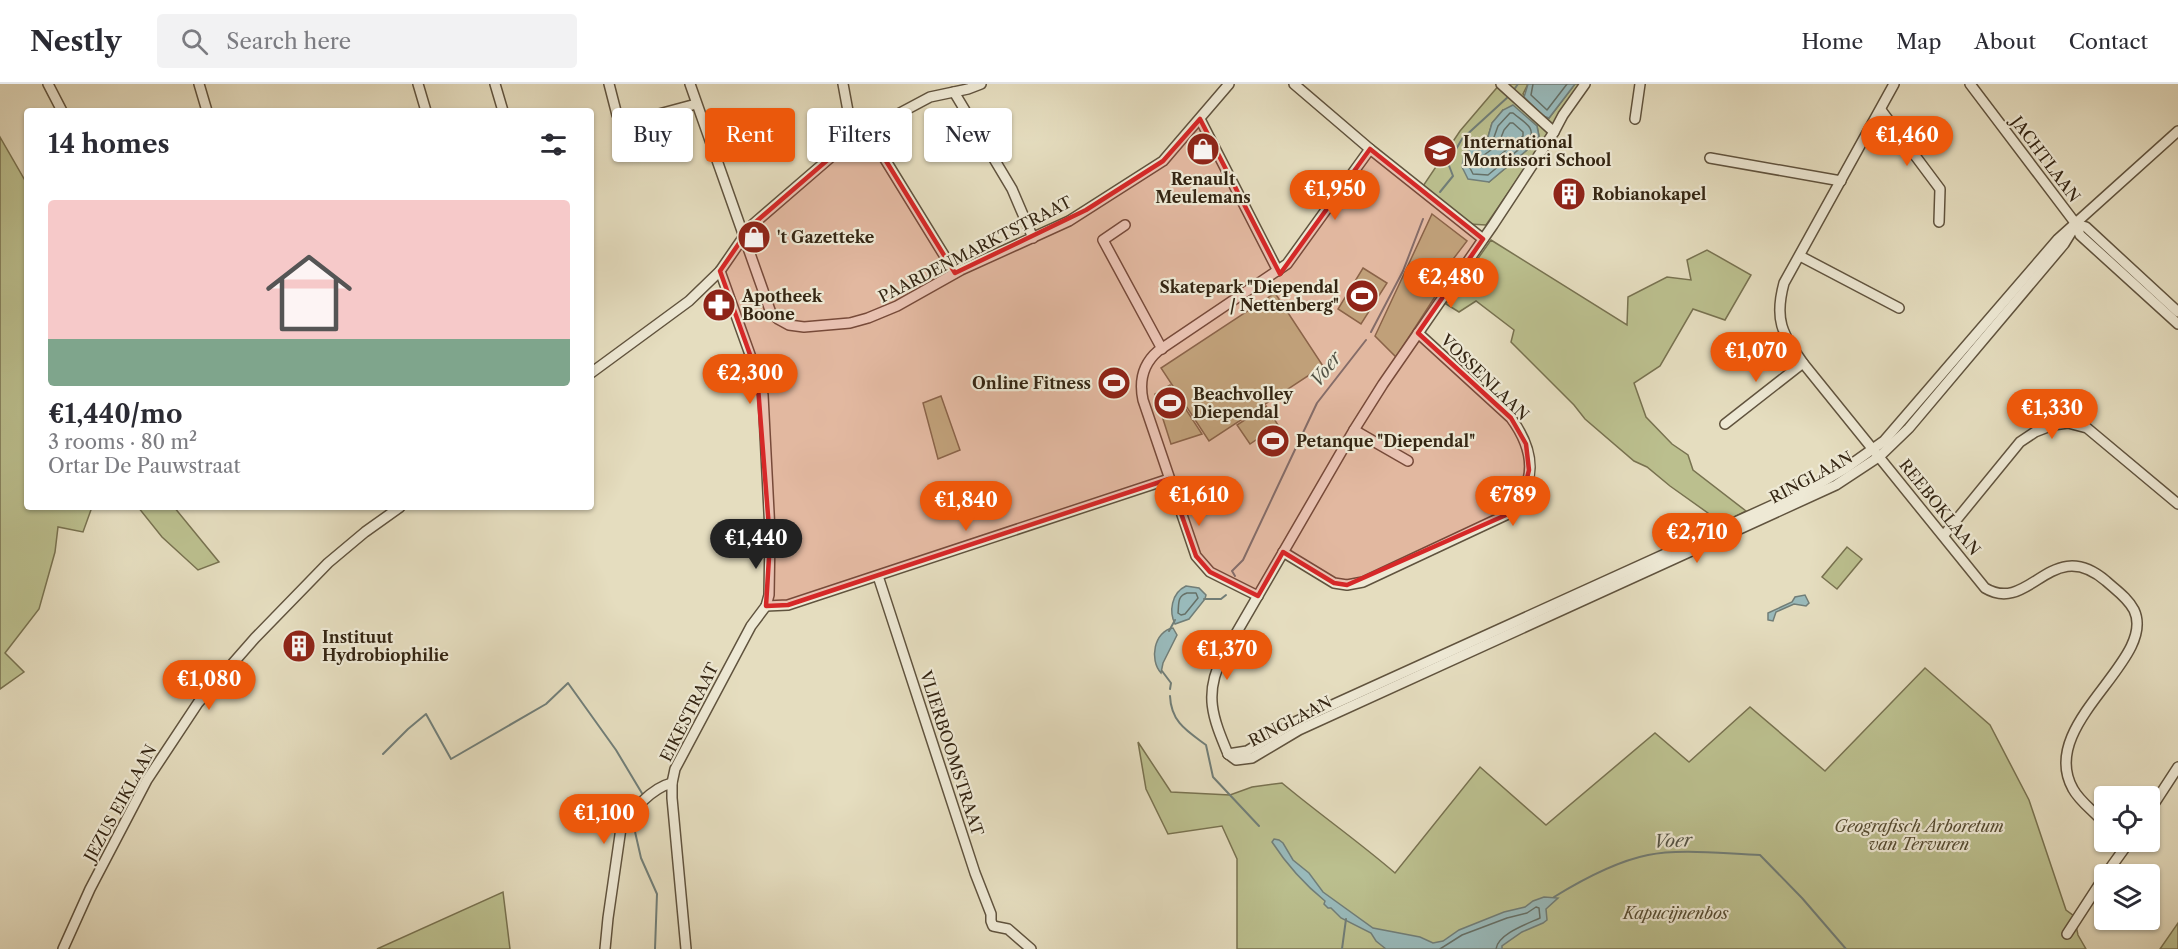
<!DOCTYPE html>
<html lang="en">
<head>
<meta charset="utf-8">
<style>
  body { margin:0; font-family:"Libre Caslon Text",serif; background:#f2f2f3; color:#2b2b33; height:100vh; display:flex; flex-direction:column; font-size:22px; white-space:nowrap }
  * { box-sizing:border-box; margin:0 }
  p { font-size:20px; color:#7c7c81 }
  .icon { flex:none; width:33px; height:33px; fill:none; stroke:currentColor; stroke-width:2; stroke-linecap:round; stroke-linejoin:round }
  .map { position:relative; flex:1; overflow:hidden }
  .drawer { position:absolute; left:24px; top:24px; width:570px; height:402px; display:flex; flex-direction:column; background:#fff; border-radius:6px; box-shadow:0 2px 4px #0004 }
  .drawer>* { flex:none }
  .top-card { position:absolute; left:612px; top:24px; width:570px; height:54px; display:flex; gap:12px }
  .controls { position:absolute; left:2094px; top:702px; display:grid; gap:12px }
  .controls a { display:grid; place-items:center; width:66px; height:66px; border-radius:6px; background:#fff; box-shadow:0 2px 4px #0004; font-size:30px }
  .price { position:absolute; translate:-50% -51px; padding:0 14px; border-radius:21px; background:#ea580c; color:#fff; font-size:20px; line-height:39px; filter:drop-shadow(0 2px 3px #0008) }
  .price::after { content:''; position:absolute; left:50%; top:36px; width:18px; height:14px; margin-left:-9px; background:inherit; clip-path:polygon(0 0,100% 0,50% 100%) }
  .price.active { background:#222; color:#fff }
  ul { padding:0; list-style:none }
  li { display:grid; align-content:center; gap:12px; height:318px; padding:0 24px }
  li+li { border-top:2px solid #e1e1e2 }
  li span { display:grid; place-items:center; height:186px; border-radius:6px; color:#555 }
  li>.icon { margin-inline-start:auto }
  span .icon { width:108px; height:108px; fill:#fffc; stroke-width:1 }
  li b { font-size:26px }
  h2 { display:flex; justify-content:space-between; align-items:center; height:72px; padding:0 24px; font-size:26px }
  .pill { padding:0 21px; border-radius:6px; background:#fff; box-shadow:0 2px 4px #0004; font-size:21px; line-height:54px }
  .pill.active { background:#ea580c; color:#fff }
  header { display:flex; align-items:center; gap:36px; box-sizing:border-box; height:84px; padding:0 30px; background:#fff; border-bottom:2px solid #e1e1e2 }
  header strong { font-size:28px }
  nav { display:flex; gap:33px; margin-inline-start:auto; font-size:21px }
  .search { width:420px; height:54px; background:#f2f2f3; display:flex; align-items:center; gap:15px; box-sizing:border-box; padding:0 21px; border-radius:6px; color:#7c7c81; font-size:22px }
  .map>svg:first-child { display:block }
  .green { fill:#bbbf8e; stroke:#787250; stroke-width:1.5; fill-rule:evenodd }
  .water { fill:#99babb; stroke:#717e78; stroke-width:1.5 }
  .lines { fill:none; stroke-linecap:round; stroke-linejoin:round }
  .shore { stroke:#667067; stroke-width:1.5 }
  .stream { stroke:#717e78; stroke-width:2 }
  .street-casing { stroke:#60533e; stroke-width:12 }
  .street { stroke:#eee9d5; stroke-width:9 }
  .marked { fill:#d62828; fill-opacity:0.2; stroke:#d62828; stroke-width:4.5; stroke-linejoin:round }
  .labels { text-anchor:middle; stroke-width:4.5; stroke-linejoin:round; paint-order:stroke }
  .poi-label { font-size:16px; font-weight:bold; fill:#342513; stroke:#eee9d5; text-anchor:start }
  .street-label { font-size:16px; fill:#342513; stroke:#eee9d5 }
  .park-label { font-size:16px; font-style:italic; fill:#564c32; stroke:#eee9d5 }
  .water-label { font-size:18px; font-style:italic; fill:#525245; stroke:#eee9d5 }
</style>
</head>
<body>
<header>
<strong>Nestly</strong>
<div class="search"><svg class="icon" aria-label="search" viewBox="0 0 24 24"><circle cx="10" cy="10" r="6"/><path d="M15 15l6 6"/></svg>Search here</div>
<nav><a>Home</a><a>Map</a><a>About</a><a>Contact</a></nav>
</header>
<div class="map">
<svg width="2178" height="865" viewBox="0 0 2178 865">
  <rect width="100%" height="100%" fill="#e5ddbf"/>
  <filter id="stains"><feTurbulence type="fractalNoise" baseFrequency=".00333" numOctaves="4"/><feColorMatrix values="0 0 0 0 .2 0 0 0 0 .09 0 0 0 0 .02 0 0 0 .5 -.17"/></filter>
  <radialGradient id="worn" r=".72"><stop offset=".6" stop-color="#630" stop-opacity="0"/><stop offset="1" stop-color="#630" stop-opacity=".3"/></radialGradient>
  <g class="green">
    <path d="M1500,0H1528L1523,10L1543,32L1549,34L1575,0H1583L1486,141L1469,140L1423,102L1460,47ZM1503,26L1537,42L1539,52L1533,61L1489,98L1464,70L1488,53L1492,39Z"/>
    <path d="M0,53L27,100V423H92L83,448L58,443L55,468L39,525L5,569L24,588L0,605Z"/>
    <path d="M1432,130L1467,157L1434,200L1440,205L1396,273L1375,252Z"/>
    <path d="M1491,156L1627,241L1628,213L1667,193L1691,196L1687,176L1707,166L1751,191L1725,236L1693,225L1660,282L1634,299L1646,333L1672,360L1688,371L1693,386L1746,427L1722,439L1670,402L1647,383L1634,377L1585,335L1574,321L1511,258L1514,246L1476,217L1459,228L1446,220Z"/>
    <path d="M1363,184L1387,199L1361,240L1338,225Z"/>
    <path d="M1275,209L1323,282L1209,357L1161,284Z"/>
    <path d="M1170,301L1202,350L1171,360L1155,310Z"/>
    <path d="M941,312L960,366L938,375L923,319Z"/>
    <path d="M1266,322L1278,341L1250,360L1237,341Z"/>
    <path d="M138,423H174L219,478L198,486L162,453Z"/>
    <path d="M1847,463L1862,475L1837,505L1822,493Z"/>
    <path d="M1925,584L1990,641L2029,716L2066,826L2074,832L2078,851L2086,865H1237V775L1222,742L1168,750L1146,705L1138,658L1171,708L1230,711L1252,703L1282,699C1319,730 1358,757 1395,789L1480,683L1546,741L1655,649L1689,678L1750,623L1825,687Z"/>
    <path d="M503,808L510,865H377Z"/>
    <path d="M2178,839V865H2160Z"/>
  </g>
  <g class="water">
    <path d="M1528,0H1575L1549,34L1543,32L1524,13Z"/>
    <path d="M1513,21L1537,42L1539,52L1533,61L1489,98L1468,95L1462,83L1464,70L1488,53L1492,39L1503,26Z"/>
    <path d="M1186,502L1199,504L1206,511L1205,515L1189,535L1175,540C1169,528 1171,509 1186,502Z"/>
    <path d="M1805,511L1809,519L1806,522L1794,520L1776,528L1773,537L1768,536V529L1792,518L1795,513Z"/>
    <path d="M1173,544L1177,551L1163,579L1161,589C1149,576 1154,547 1173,544Z"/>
    <path d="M1274,755L1279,756L1283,759L1293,776L1309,789L1323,808L1373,844L1420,853L1433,859L1443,857L1459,846L1504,828L1525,823L1533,817L1544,813L1558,814L1546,825L1547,836L1543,839L1522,848L1502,862V865H1386L1376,857L1371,849L1341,834L1331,824H1328L1324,820L1325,817C1304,800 1287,781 1272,758Z"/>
  </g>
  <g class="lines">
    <g class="shore">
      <path d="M1533,0L1531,11L1547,26L1567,0"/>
      <path d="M1510,29H1513C1523,38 1537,43 1529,57L1488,91L1473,90L1469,82L1470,73L1493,56L1498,42Z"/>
      <path d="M1510,39H1513L1523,48V52L1486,83H1478L1477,76L1498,61L1504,46Z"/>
      <path d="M1187,509H1196L1198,514L1185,530L1181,531L1178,529C1179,520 1177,512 1187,509Z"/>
      <path d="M1440,865L1462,851L1507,834L1527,829L1536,823L1539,824L1540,834C1527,840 1498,850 1496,865"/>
    </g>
    <g class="stream">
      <path d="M1513,7L1518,0"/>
      <path d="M1440,108L1453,92L1448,79L1462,55L1509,12"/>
      <path d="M1371,248L1403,187L1423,135"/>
      <path d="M1235,492L1232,487L1243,476L1317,319L1366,256"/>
      <path d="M1204,515H1221L1226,511"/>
      <path d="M1169,547L1175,536"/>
      <path d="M1162,587L1171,599L1170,605"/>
      <path d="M1170,612C1171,638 1187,647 1206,661L1213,693L1259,742"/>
      <path d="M383,670L408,645L426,630L451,675L546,620L568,599L616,666L643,711"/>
      <path d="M635,735L633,739L641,774L657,810L655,865"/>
      <path d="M1554,813C1580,797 1618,777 1648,771C1680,764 1727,770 1760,771L1802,814L1846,865"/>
      <path d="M1342,865L1346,835"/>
    </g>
    <defs>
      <g id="street">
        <path d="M48,0L62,27"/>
        <path d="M199,0L207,27"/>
        <path d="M418,0L426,27"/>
        <path d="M495,0L503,27"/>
        <path d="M609,0L617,31L629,38L696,20"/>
        <path d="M690,0L771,229L778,235L789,241L804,243L850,239L868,234L897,222L961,186L1069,137L1163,77L1229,0"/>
        <path d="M843,0L853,54"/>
        <path d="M1294,0L1370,65L1483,155"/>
        <path d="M1501,0L1554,48"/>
        <path d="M1894,0L1784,199C1774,236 1782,249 1803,279L1985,504C2030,531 2051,450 2106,497C2116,506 2128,514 2134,526C2158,576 2036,640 2073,705C2080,718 2095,728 2104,739"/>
        <path d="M1970,0L2076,140L2080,151L2178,240"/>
        <path d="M954,8L1012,105L1033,154"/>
        <path d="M1881,26L1940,105L1939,138"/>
        <path d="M1200,35L1278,187"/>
        <path d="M1635,35L1640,0"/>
        <path d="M867,46L955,189"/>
        <path d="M1710,74L1841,97"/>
        <path d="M2076,140L2086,143L2178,228"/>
        <path d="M1125,141L1103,156L1162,265"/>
        <path d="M1800,172L1899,224"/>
        <path d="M591,289L689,217L720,187L751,142L853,54L930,13L968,5L981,0"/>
        <path d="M1725,340L1803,279"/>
        <path d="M1354,346L1408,377"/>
        <path d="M1944,451L2020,358L2035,348L2053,341L2068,339L2087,344L2178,420"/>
        <path d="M1283,468L1334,499L1347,501L1363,498L1506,431C1538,401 1536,368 1511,334L1418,249"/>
        <path d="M878,492L975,789L991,830V837L993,842L1008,845L1031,865"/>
        <path d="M1258,512L1210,488L1196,472L1143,316C1139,297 1143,280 1158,267L1287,180L1370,65"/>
        <path d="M766,522L788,521L1169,395"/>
        <path d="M1228,670L1247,667L1297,637L1817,401L1846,384L1884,357L2058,155L2178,47"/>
        <path d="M1228,670L1236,676L1252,674L1299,646L1836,401L1880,372L1909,344L2064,160L2072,147"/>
        <path d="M1228,670C1213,634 1203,610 1223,572L1354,346L1383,300L1493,141L1554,48L1563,31L1585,0"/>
        <path d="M2150,726L2178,683"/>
        <path d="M2106,790L2129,758"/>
        <path d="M2067,850L2104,793"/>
        <path d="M63,865L90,805L147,696L198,619L255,554L328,479L365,448L400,423"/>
        <path d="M605,865L608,834L621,744C632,727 651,704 672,699"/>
        <path d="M686,865L672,714V699L675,685L751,542L766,522L769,511L770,448L763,311L757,290L720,187"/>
      </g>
    </defs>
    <use href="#street" class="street-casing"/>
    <use href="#street" class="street"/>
  </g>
  <path class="marked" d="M1200,35L1280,190L1370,65L1483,155L1418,249L1511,334L1526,360L1529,386L1522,414L1506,431L1347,501L1334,499L1283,468L1258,512L1210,488L1196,472L1169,395L788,521L766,522L770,457L757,290L720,187L751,142L853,54L867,46L955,189L1086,126L1163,77Z"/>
  <defs>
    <symbol id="shop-disc" viewBox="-11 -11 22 22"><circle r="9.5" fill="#8f2418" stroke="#eee9d5"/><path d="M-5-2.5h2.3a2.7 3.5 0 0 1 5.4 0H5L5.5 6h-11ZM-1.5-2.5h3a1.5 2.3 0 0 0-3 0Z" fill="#fff"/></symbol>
    <symbol id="school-disc" viewBox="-11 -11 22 22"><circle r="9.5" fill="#8f2418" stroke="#eee9d5"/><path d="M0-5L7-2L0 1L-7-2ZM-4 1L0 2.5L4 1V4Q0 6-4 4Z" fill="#fff"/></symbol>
    <symbol id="building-disc" viewBox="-11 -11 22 22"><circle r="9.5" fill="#8f2418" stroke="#eee9d5"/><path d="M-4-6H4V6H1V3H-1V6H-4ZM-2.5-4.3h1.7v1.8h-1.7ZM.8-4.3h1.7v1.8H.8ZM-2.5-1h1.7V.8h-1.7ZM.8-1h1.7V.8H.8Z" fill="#fff"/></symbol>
    <symbol id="stadium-disc" viewBox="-11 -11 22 22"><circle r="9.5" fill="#8f2418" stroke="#eee9d5"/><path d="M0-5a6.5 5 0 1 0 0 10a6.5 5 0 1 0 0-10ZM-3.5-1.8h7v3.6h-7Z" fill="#fff"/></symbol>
    <symbol id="pharmacy-disc" viewBox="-11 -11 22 22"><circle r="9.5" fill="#8f2418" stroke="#eee9d5"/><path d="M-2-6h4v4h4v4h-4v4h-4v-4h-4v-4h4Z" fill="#fff"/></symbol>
  </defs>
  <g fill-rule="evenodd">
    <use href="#shop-disc" x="1184" y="46" width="38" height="38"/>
    <use href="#school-disc" x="1421" y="48" width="38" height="38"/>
    <use href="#building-disc" x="1550" y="91" width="38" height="38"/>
    <use href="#shop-disc" x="735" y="134" width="38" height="38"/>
    <use href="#stadium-disc" x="1343" y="193" width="38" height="38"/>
    <use href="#pharmacy-disc" x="700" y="202" width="38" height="38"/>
    <use href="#stadium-disc" x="1095" y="280" width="38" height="38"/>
    <use href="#stadium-disc" x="1151" y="300" width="38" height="38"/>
    <use href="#stadium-disc" x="1254" y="338" width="38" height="38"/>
    <use href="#building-disc" x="280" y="543" width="38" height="38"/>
  </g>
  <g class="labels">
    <g class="poi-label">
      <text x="1463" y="64">International<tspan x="1463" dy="18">Montissori School</tspan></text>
      <text x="1203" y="101" text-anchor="middle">Renault<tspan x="1203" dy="18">Meulemans</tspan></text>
      <text x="1592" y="116">Robianokapel</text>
      <text x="777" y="159">'t Gazetteke</text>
      <text x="1339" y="209" text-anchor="end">Skatepark "Diependal<tspan x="1339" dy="18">/ Nettenberg"</tspan></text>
      <text x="742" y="218">Apotheek<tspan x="742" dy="18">Boone</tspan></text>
      <text x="1091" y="305" text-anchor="end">Online Fitness</text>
      <text x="1193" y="316">Beachvolley<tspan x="1193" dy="18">Diependal</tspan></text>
      <text x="1296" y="363">Petanque "Diependal"</text>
      <text x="322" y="559">Instituut<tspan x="322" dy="18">Hydrobiophilie</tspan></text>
    </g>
    <g class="street-label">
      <text transform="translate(2046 75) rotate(53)" y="6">JACHTLAAN</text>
      <text transform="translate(975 165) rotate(-27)" y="6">PAARDENMARKTSTRAAT</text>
      <text transform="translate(1485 293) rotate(44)" y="6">VOSSENLAAN</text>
      <text transform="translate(1811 393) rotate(-28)" y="6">RINGLAAN</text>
      <text transform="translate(1940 423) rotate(51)" y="6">REEBOKLAAN</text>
      <text transform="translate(689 628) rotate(-63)" y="6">EIKESTRAAT</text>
      <text transform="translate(1290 637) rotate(-27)" y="6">RINGLAAN</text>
      <text transform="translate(952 669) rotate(72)" y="6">VLIERBOOMSTRAAT</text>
      <text transform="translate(120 719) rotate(-61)" y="6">JEZUS EIKLAAN</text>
    </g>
    <g class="park-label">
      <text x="1919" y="748">Geografisch Arboretum<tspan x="1919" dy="18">van Tervuren</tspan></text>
      <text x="1676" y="835">Kapucijnenbos</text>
    </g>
    <g class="water-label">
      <text transform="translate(1326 285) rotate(-52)" y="6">Voer</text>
      <text transform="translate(1673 757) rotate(-2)" y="6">Voer</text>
    </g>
  </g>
  <rect width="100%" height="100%" filter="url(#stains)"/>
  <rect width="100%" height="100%" fill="url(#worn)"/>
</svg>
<div class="controls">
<a><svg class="icon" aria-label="locate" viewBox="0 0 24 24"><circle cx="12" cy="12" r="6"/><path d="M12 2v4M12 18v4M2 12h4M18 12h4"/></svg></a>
<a><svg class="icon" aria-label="layers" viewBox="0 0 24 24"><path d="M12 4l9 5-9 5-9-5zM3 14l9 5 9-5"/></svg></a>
</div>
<b class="price" style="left:1907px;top:83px">€1,460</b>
<b class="price" style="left:1335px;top:137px">€1,950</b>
<b class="price" style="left:1451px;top:225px">€2,480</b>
<b class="price" style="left:1756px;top:299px">€1,070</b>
<b class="price" style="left:750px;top:321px">€2,300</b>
<b class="price" style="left:2052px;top:356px">€1,330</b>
<b class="price" style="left:1199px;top:443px">€1,610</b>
<b class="price" style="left:1513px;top:443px">€789</b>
<b class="price" style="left:966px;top:448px">€1,840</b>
<b class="price" style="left:1697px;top:480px">€2,710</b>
<b class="price active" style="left:756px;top:486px">€1,440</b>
<b class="price" style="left:1227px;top:597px">€1,370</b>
<b class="price" style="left:209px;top:627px">€1,080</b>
<b class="price" style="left:604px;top:761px">€1,100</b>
<div class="top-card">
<a class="pill">Buy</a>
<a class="pill active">Rent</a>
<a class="pill">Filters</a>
<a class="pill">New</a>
</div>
<section class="drawer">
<h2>14 homes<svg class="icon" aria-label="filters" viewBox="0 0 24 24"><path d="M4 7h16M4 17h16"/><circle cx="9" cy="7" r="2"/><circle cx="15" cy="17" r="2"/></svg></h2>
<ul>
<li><span style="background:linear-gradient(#f6c9c9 75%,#7fa58c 0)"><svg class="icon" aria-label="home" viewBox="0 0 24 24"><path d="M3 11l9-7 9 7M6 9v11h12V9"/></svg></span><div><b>€1,440/mo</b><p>3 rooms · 80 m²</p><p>Ortar De Pauwstraat</p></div></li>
</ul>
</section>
</div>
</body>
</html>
